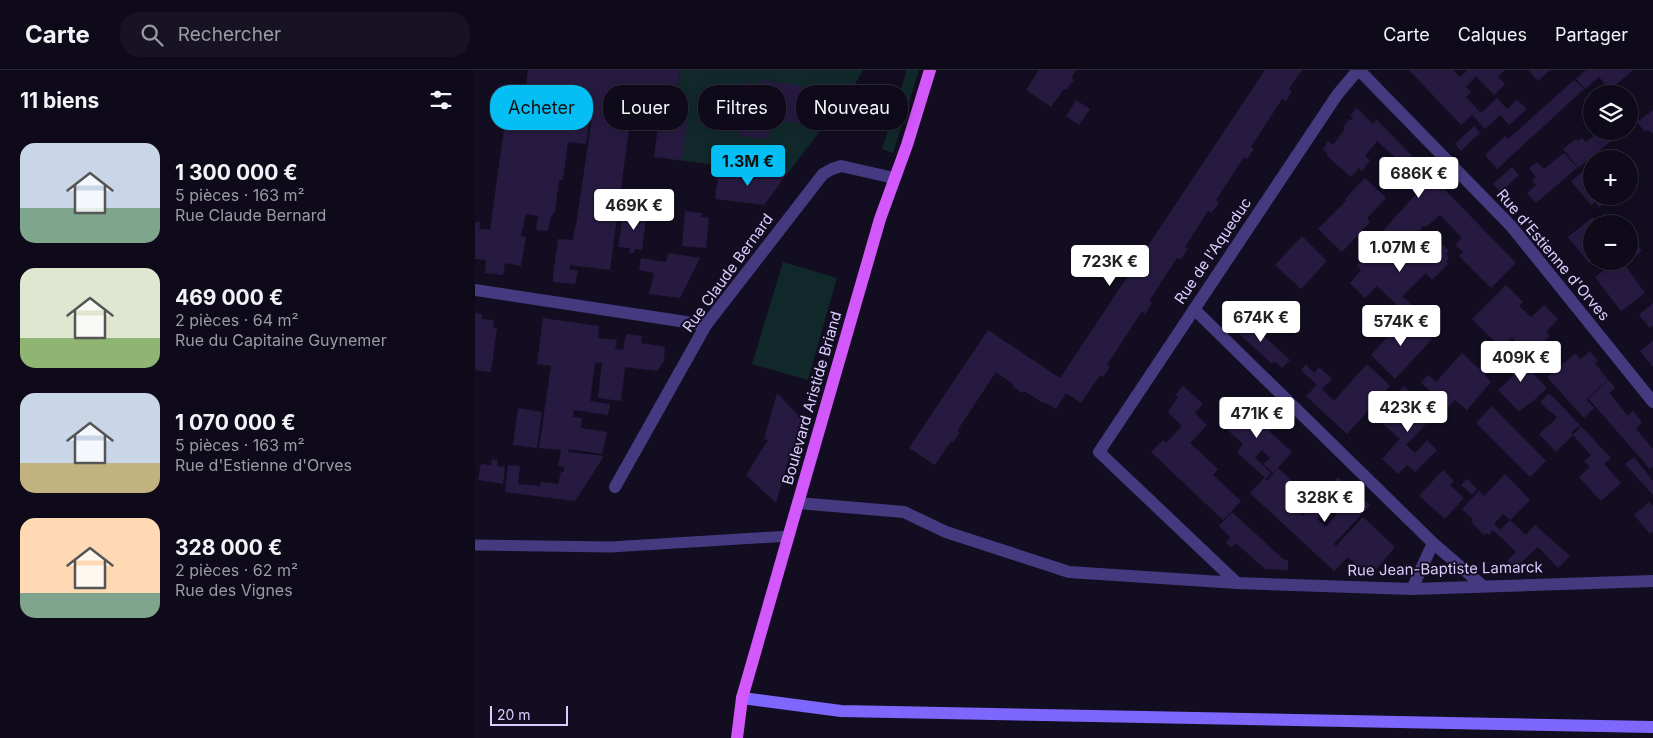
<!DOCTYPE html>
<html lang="fr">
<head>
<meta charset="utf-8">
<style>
  body { margin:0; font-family:Inter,sans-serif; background:#171322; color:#f1f3f6; height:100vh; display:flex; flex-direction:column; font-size:19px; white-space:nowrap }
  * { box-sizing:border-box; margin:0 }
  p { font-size:16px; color:#9b9aa2 }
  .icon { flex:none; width:28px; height:28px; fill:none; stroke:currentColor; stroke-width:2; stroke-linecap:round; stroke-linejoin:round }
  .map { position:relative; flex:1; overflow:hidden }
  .drawer { display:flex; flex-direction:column; background:#0e0a19; width:475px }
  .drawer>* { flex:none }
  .banner { position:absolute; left:15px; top:15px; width:475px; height:45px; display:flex; gap:10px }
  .tools { position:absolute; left:1108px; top:15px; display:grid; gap:10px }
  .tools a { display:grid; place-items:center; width:55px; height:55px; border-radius:50%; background:#0e0a19; box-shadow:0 2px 12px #0003,0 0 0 1px #2e2b38; font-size:25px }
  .scale { position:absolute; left:15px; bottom:12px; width:78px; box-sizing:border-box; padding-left:5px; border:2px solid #dacefe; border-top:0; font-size:14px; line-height:18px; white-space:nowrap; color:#dacefe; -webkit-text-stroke:4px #130d21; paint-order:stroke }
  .price { position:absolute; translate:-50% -42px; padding:0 11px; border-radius:5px; background:#fff; color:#222; font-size:16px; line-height:32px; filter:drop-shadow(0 1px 2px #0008) }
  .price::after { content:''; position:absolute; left:50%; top:30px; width:15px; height:11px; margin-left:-8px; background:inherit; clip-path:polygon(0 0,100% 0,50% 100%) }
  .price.selected { background:#05bef3; color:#111 }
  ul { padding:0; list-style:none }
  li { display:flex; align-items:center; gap:15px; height:125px; padding:0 20px }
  li span { display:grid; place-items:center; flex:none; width:140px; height:100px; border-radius:15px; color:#555 }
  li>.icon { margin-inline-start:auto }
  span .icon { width:60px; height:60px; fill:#fffc; stroke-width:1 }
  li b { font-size:21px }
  h2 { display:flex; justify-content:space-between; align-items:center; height:60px; padding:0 20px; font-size:21px }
  .chip { padding:0 18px; border-radius:20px; background:#0e0a19; box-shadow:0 2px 12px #0003,0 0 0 1px #2e2b38; font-size:18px; line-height:45px }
  .chip.selected { background:#05bef3; color:#111 }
  header { display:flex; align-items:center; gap:30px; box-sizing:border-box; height:70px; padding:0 25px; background:#0e0a19; border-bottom:1px solid #2e2b38 }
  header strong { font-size:24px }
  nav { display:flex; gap:28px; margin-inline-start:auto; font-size:18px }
  .search { width:350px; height:45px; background:#171322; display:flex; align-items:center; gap:12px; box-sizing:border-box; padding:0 18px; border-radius:20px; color:#9b9aa2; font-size:19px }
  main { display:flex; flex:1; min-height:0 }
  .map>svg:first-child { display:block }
  .green { fill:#11282a }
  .building { fill:#271a41 }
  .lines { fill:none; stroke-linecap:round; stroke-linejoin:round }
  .lane { stroke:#45397f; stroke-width:11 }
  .street { stroke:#45397f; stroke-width:12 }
  .secondary { stroke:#7d67fc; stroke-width:12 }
  .primary { stroke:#d358fc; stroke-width:12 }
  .labels { text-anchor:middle; stroke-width:4; stroke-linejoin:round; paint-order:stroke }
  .street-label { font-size:15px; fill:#dacefe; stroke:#130d21 }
</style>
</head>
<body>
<header>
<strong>Carte</strong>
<div class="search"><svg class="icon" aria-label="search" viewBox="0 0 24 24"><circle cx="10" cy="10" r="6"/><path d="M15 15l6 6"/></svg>Rechercher</div>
<nav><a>Carte</a><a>Calques</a><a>Partager</a></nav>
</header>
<main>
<section class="drawer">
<h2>11 biens<svg class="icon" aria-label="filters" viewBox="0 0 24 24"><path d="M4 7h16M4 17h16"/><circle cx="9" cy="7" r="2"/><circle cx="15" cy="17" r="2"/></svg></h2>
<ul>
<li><span style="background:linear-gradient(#c9d6e8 65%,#7fa58c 0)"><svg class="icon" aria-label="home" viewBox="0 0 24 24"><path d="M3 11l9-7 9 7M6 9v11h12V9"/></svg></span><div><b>1 300 000 €</b><p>5 pièces · 163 m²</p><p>Rue Claude Bernard</p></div></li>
<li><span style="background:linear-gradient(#dfe7d0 70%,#8fb573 0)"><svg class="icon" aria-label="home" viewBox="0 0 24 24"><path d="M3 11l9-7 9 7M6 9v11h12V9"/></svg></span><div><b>469 000 €</b><p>2 pièces · 64 m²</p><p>Rue du Capitaine Guynemer</p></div></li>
<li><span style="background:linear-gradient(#c9d6e8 70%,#c2b280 0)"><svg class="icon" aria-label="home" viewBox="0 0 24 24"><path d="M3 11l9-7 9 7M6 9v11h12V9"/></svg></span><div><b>1 070 000 €</b><p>5 pièces · 163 m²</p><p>Rue d'Estienne d'Orves</p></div></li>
<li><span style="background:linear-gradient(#ffd9b3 75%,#7fa58c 0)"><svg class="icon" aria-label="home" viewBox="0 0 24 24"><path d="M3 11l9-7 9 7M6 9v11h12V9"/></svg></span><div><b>328 000 €</b><p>2 pièces · 62 m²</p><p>Rue des Vignes</p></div></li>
</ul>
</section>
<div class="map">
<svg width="1178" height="668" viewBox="0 0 1178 668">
  <rect width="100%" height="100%" fill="#130d21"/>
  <g class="green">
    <path d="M205,0H388L378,18L312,104L194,89Z"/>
    <path d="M432,0H444L418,83L407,79Z"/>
    <path d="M308,192L362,208L333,310L277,294Z"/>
  </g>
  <g class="building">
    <path d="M53,0H205L198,50L212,52L207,90L179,87L184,48L156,45L135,200L95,195L94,199L103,201L100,214L78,212V206L83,169L98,170L100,156H101L118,40L116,39L111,74L93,72L88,110H84L80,141L75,149L73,161L61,160L63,146L51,144L46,166L51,167L46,196L30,193L28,205L10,203L11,190L0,189V152H5L4,159L15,160L33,29L49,31Z"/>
    <path d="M564,0H601L596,8L599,10L591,20L589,19L576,37L551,20Z"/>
    <path d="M790,0H827L814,19L817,21L811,31L807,29L776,77L779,79L772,89L769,87L741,130L744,133L736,143L733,141L710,177L713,179L706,189L702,188L674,231L677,233L670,244L667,241L632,295L635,297L628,307L625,305L606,333L591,323L581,339L569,332L568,333L549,321L547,323L537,316L538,314L521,302L482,361L485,362L478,372L476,371L460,395L434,378L513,260L585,308Z"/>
    <path d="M934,0H978L985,7L993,0H1030L1023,7L1030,14L1019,25L1001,6L991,17L996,22L991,27L1006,43L1022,28L1032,39L1042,30L1052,39L1034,55L1025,45L1010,59L997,45L986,55Z"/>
    <path d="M1053,0H1075L1063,11Z"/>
    <path d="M1111,0H1158L1135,20L1124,7L1110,19L1101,9Z"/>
    <path d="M287,10L329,16L327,34L332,35L330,54L308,51L309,45L297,43L294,69L264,66L271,12L287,14Z"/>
    <path d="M1099,10L1109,19L1022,99L1010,85L1030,66L1033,69Z"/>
    <path d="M601,30L615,39L604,55L591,46Z"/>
    <path d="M882,38L898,54L902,50L1041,193L1016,218L984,186L988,182L980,175L987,168L965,145L951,157L949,155L943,162L944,163L926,181L907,162L941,124L926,110L931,104L920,93L923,90L902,71L890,86L895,90L887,101L884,98L876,107L851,85L853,83L848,80L853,71L858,75L870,59L868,57L874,49L876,50L878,48L875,46Z"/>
    <path d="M1178,40V62L1176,63L1173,60L1170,62L1162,52Z"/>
    <path d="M999,56L1005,63L986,81L980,74Z"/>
    <path d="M1125,61H1143L1145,64L1103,98L1088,79L1101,69L1103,71L1107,68L1111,72Z"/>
    <path d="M1089,83L1102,98L1061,133L1052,123L1061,115L1057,110L1061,107L1054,98L1062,92L1069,99Z"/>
    <path d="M1116,95V126H1128L1132,132L1124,137L1120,132L1116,135L1096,111Z"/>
    <path d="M1037,97L1044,105L1026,122L1018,114Z"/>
    <path d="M244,100L262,102L261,106L279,109L280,100L312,104L289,135L240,129Z"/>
    <path d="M890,108L911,128L892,148L895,152L867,182L843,159L872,130L870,129Z"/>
    <path d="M166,131L173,132L167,180L160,179L159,183H154L155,178L143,177L147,152L149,149L159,151L158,153L165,154L166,148H164Z"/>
    <path d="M210,141L227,143L226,147L234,148L231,178L207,176Z"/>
    <path d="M1118,147L1123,154H1116V191L1114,193L1093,167Z"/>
    <path d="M1154,163L1167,181L1155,190L1154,188Z"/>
    <path d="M827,166L852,191L826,219L800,195Z"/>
    <path d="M961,167L974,181L971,184L974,188L971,191L973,194L957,210L951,203L927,226L938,236L931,244L902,216L890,228L875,213L886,200L882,195L893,183L898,188L905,181L925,200L954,170L956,172Z"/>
    <path d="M193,183L225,188L205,228L174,224L179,203L164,200L166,188L191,192Z"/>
    <path d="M1141,191H1147L1170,223L1146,241L1120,207Z"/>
    <path d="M1031,215L1048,232L1044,236L1056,247L1069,235L1083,249L1071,262L1075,266L1063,276L1071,285L1061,294L1037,267L1026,278L997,249Z"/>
    <path d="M1178,233V256L1175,258L1164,245Z"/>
    <path d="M0,243L7,244V249L19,250L18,258H22L16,302L0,300Z"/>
    <path d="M932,245L957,269L920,309L896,285Z"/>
    <path d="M768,247L815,290L807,298L799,291L797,294L758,258Z"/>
    <path d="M68,248L124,256L123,268L142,270L140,279L148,280L151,264L167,266L166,273L190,277L189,291L182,301L150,297L146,331L123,328L127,293L120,292L115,331L135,334L133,345L99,340L98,347L107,348L106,358L132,362L127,384L94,379L93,382L129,386L100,431L30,422L33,395L45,396L43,414L65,416L66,412L83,414L86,402H89V397L83,396L86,380L64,378L76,296L62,294Z"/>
    <path d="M1178,271V297L1165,281Z"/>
    <path d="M1041,277L1052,290L1049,293L1072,318L1055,334L1054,333L1044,342L1023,320L1038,306L1037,304L1041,301L1029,287Z"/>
    <path d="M1115,281L1123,291L1120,293L1133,310L1111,329L1119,338L1109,348L1072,307L1100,284L1106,289Z"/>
    <path d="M987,283L1004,299L1011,292L1017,298L1010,305L1016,312L992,340L980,330L974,337L946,313L953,305L961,312Z"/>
    <path d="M831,294L839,303L844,297L857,309L847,319L859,331L892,294L915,316L872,364L831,326L842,315L826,300Z"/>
    <path d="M1134,310L1140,318L1134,323L1153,346L1158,341L1167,352L1161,359L1178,379V397L1175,399L1113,328Z"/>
    <path d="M708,316L728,334L720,343L732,355L715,373L743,399L738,405L766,431L748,450L676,382L688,370L691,373L707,356L693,342L703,327L700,325Z"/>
    <path d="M929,316L957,343L952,350L953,352L931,375L940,383L952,370L962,380L940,402L932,395L923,404L907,389L925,369L907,353L929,329L923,323Z"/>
    <path d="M302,323L327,349L319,378L317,377L301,433L271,405L293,370L289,369Z"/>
    <path d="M950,323L963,336L960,340L947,327Z"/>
    <path d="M1074,323L1105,355L1096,363L1098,365L1081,382L1064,364L1082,348L1077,342L1076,343L1065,332Z"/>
    <path d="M764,333L787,354L798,342L805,349L794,361L817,382L798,403L788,394L795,388L787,380L780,388L796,403L791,409L762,382L768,374L745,353Z"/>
    <path d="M1017,336L1071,391L1055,407L1001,353Z"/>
    <path d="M43,338L67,342L62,378L38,375Z"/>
    <path d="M1106,356L1136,388L1129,394L1146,413L1126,431L1104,407L1115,397L1109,391L1116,385L1098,365Z"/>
    <path d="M1159,387L1178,411V425L1150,394Z"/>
    <path d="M17,389L23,390L22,396L30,397L28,414L3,410L6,394L16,395Z"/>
    <path d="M803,398L832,425L820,437L828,446L863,407L876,419L864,432L860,429L842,449L851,457L866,439L871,443L886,427L895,435L859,474L861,476L888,447L920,477L900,501L889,502L873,487L859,501L775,423L789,408L792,411Z"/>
    <path d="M968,400L979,411L975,415L989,428L970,449L944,426Z"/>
    <path d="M1030,404L1055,430L1035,450L1028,444L1019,454L1025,460L1035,450L1051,465L1060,455L1095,486L1083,498L1063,477L1040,498L1032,491L1041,482L1018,460L1014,465L1011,463L1009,465L996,452L998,449L987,439L1004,421L1009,426Z"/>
    <path d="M992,409L1002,419L997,425L986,415Z"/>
    <path d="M1174,432L1178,436V462L1175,464L1159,445Z"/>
    <path d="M757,442L808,489L813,490V500L790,499L761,473L756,478L751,473L755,467L744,456Z"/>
  </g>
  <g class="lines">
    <path class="lane" d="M0,475L136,477L314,466"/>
    <g class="street">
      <path d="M884,0L1036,156L1178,332"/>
      <path d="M0,220L231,255"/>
      <path d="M719,239L958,473L1008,516"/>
      <path d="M140,417L231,255L348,104L357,99L366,96L419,108"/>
      <path d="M323,433L429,442L471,462L594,502L762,513L937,519L1178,511"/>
      <path d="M762,513L624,382L862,25L883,0"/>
      <path d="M937,519L958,473"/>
    </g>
    <path class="secondary" d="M267,628L366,641L1178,657"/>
    <path class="primary" d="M262,668L267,628L323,433L405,149L432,75L455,0"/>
  </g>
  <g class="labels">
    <g class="street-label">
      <text transform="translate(738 181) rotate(-56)" y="5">Rue de l'Aqueduc</text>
      <text transform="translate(1078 185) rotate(50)" y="5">Rue d'Estienne d'Orves</text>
      <text transform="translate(253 203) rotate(-54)" y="5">Rue Claude Bernard</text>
      <text transform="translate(337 328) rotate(-74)" y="5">Boulevard Aristide Briand</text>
      <text transform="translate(970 499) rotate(-1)" y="5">Rue Jean-Baptiste Lamarck</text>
    </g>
  </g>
</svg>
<div class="tools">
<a><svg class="icon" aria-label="layers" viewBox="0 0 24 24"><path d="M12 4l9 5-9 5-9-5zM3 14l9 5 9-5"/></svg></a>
<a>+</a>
<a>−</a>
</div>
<div class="scale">20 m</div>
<b class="price selected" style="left:273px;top:117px">1.3M €</b>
<b class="price" style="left:944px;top:129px">686K €</b>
<b class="price" style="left:159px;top:161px">469K €</b>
<b class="price" style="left:925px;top:203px">1.07M €</b>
<b class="price" style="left:635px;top:217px">723K €</b>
<b class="price" style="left:786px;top:273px">674K €</b>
<b class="price" style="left:926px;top:277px">574K €</b>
<b class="price" style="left:1046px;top:313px">409K €</b>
<b class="price" style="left:933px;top:363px">423K €</b>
<b class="price" style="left:782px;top:369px">471K €</b>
<b class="price" style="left:850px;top:453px">328K €</b>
<div class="banner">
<a class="chip selected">Acheter</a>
<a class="chip">Louer</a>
<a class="chip">Filtres</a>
<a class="chip">Nouveau</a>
</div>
</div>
</main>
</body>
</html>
